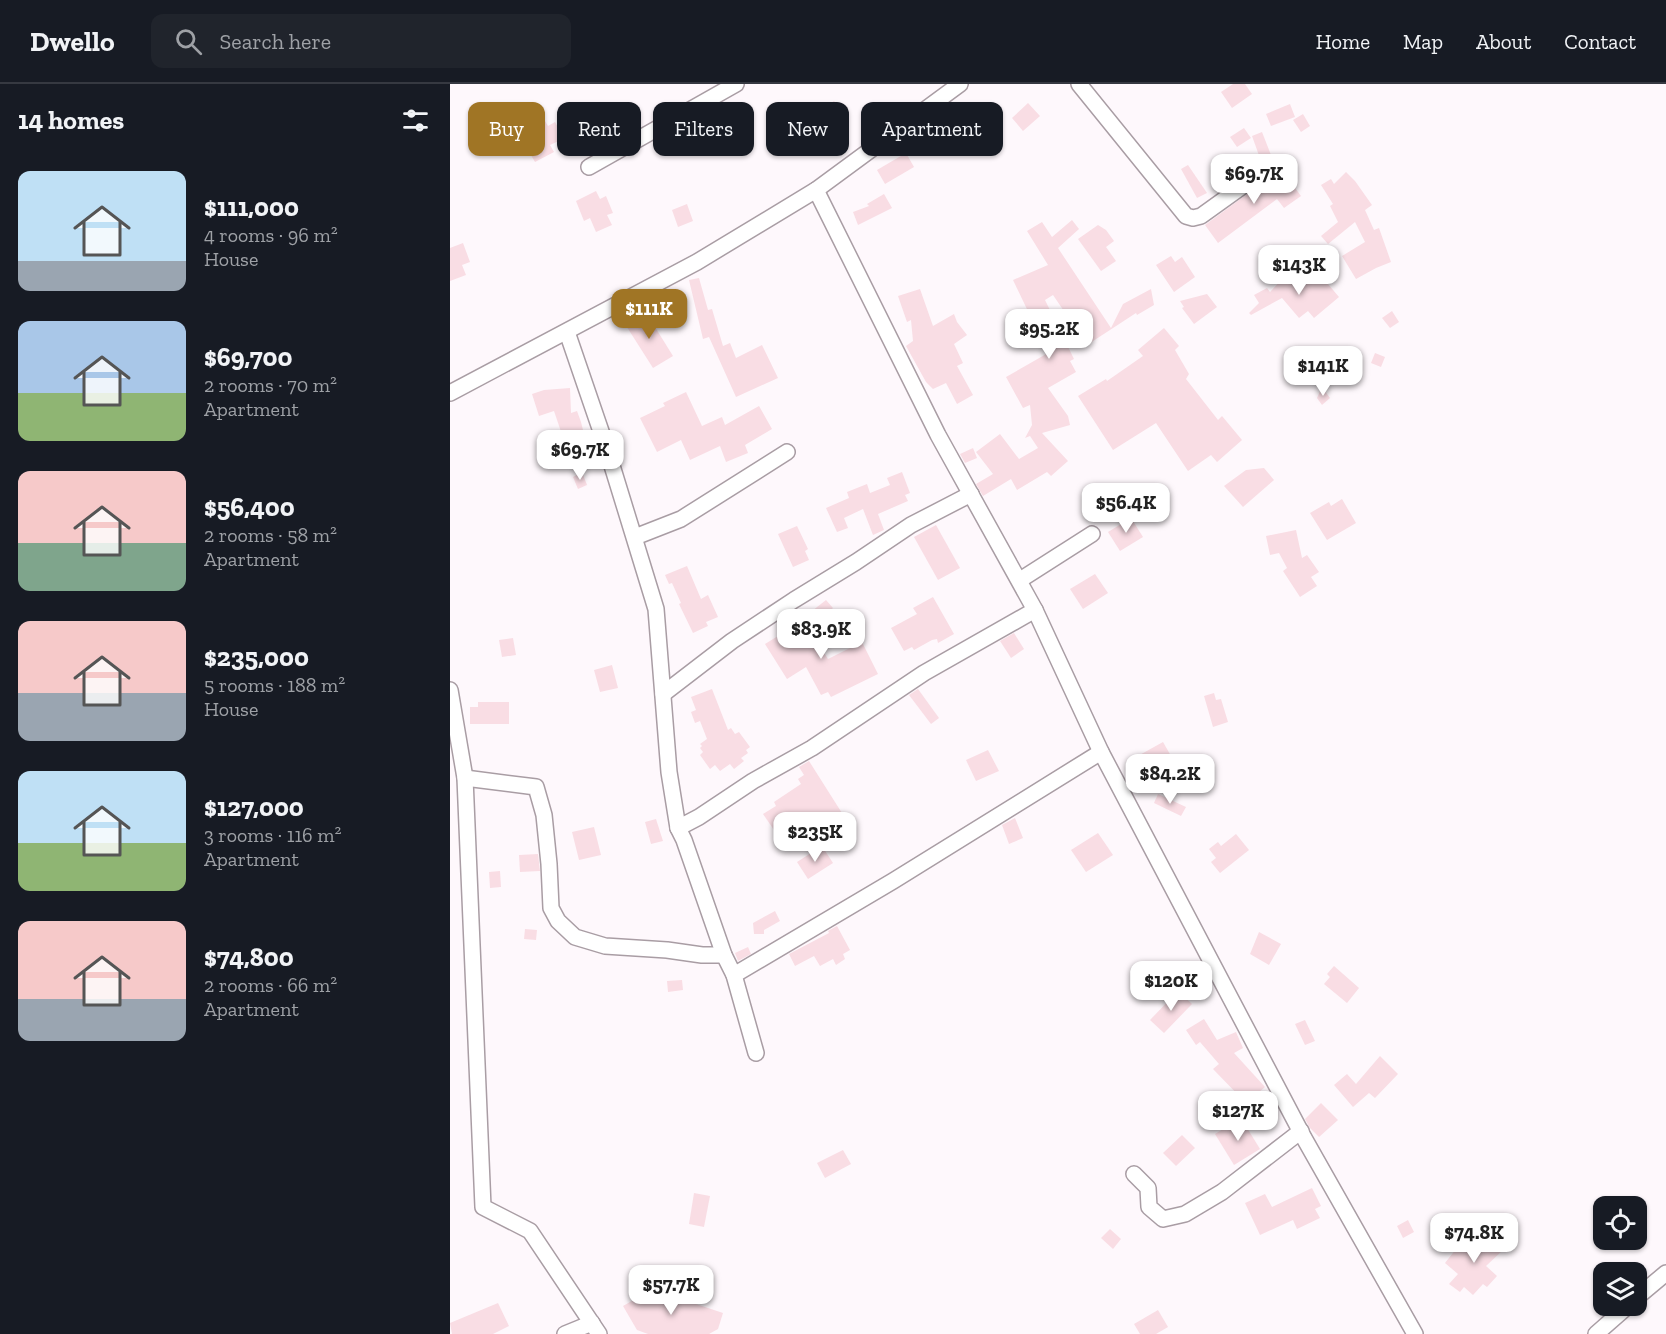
<!DOCTYPE html>
<html lang="en">
<head>
<meta charset="utf-8">
<style>
  body { margin:0; font-family:"Zilla Slab",serif; background:#20242c; color:#f1f3f6; height:100vh; display:flex; flex-direction:column; font-size:22px; white-space:nowrap }
  * { box-sizing:border-box; margin:0 }
  p { font-size:20px; color:#9ea1a6 }
  .icon { flex:none; width:33px; height:33px; fill:none; stroke:currentColor; stroke-width:2; stroke-linecap:round; stroke-linejoin:round }
  .map { position:relative; flex:1; overflow:hidden }
  .details { display:flex; flex-direction:column; background:#171b24; width:450px }
  .details>* { flex:none }
  .banner { position:absolute; left:18px; top:18px; width:570px; height:54px; display:flex; gap:12px }
  .tools { position:absolute; left:1143px; top:1112px; display:grid; gap:12px }
  .tools a { display:grid; place-items:center; width:54px; height:54px; border-radius:12px; background:#171b24; box-shadow:0 2px 4px #0004; font-size:30px }
  .price { position:absolute; translate:-50% -51px; padding:0 14px; border-radius:12px; background:#fff; color:#222; font-size:20px; line-height:39px; filter:drop-shadow(0 2px 3px #0008) }
  .price::after { content:''; position:absolute; left:50%; top:36px; width:18px; height:14px; margin-left:-9px; background:inherit; clip-path:polygon(0 0,100% 0,50% 100%) }
  .price.active { background:#a07525; color:#fff }
  ul { padding:0; list-style:none }
  li { display:flex; align-items:center; gap:18px; height:150px; padding:0 18px }
  li span { display:grid; place-items:center; flex:none; width:168px; height:120px; border-radius:12px; color:#555 }
  li>.icon { margin-inline-start:auto }
  span .icon { width:72px; height:72px; fill:#fffc; stroke-width:1 }
  li b { font-size:26px }
  h2 { display:flex; justify-content:space-between; align-items:center; height:72px; padding:0 18px; font-size:26px }
  .chip { padding:0 21px; border-radius:12px; background:#171b24; box-shadow:0 2px 4px #0004; font-size:21px; line-height:54px }
  .chip.active { background:#a07525; color:#fff }
  header { display:flex; align-items:center; gap:36px; box-sizing:border-box; height:84px; padding:0 30px; background:#171b24; border-bottom:2px solid #363941 }
  header strong { font-size:28px }
  nav { display:flex; gap:33px; margin-inline-start:auto; font-size:21px }
  .search { width:420px; height:54px; background:#20242c; display:flex; align-items:center; gap:15px; box-sizing:border-box; padding:0 21px; border-radius:12px; color:#9ea1a6; font-size:22px }
  main { display:flex; flex:1; min-height:0 }
  .map>svg:first-child { display:block }
  .building { fill:#f9dde4 }
  .lines { fill:none; stroke-linecap:round; stroke-linejoin:round }
  .minor-casing { stroke:#a99da4; stroke-width:18 }
  .minor { stroke:#fff; stroke-width:15 }
</style>
</head>
<body>
<header>
<strong>Dwello</strong>
<div class="search"><svg class="icon" aria-label="search" viewBox="0 0 24 24"><circle cx="10" cy="10" r="6"/><path d="M15 15l6 6"/></svg>Search here</div>
<nav><a>Home</a><a>Map</a><a>About</a><a>Contact</a></nav>
</header>
<main>
<section class="details">
<h2>14 homes<svg class="icon" aria-label="filters" viewBox="0 0 24 24"><path d="M4 7h16M4 17h16"/><circle cx="9" cy="7" r="2"/><circle cx="15" cy="17" r="2"/></svg></h2>
<ul>
<li><span style="background:linear-gradient(#bfe0f5 75%,#9aa5b1 0)"><svg class="icon" aria-label="home" viewBox="0 0 24 24"><path d="M3 11l9-7 9 7M6 9v11h12V9"/></svg></span><div><b>$111,000</b><p>4 rooms · 96 m²</p><p>House</p></div></li>
<li><span style="background:linear-gradient(#a9c7e8 60%,#8fb573 0)"><svg class="icon" aria-label="home" viewBox="0 0 24 24"><path d="M3 11l9-7 9 7M6 9v11h12V9"/></svg></span><div><b>$69,700</b><p>2 rooms · 70 m²</p><p>Apartment</p></div></li>
<li><span style="background:linear-gradient(#f6c9c9 60%,#7fa58c 0)"><svg class="icon" aria-label="home" viewBox="0 0 24 24"><path d="M3 11l9-7 9 7M6 9v11h12V9"/></svg></span><div><b>$56,400</b><p>2 rooms · 58 m²</p><p>Apartment</p></div></li>
<li><span style="background:linear-gradient(#f6c9c9 60%,#9aa5b1 0)"><svg class="icon" aria-label="home" viewBox="0 0 24 24"><path d="M3 11l9-7 9 7M6 9v11h12V9"/></svg></span><div><b>$235,000</b><p>5 rooms · 188 m²</p><p>House</p></div></li>
<li><span style="background:linear-gradient(#bfe0f5 60%,#8fb573 0)"><svg class="icon" aria-label="home" viewBox="0 0 24 24"><path d="M3 11l9-7 9 7M6 9v11h12V9"/></svg></span><div><b>$127,000</b><p>3 rooms · 116 m²</p><p>Apartment</p></div></li>
<li><span style="background:linear-gradient(#f6c9c9 65%,#9aa5b1 0)"><svg class="icon" aria-label="home" viewBox="0 0 24 24"><path d="M3 11l9-7 9 7M6 9v11h12V9"/></svg></span><div><b>$74,800</b><p>2 rooms · 66 m²</p><p>Apartment</p></div></li>
</ul>
</section>
<div class="map">
<svg width="1216" height="1250" viewBox="0 0 1216 1250">
  <rect width="100%" height="100%" fill="#fef8fc"/>
  <g class="building">
    <path d="M783,0H795L802,10L782,24L771,8Z"/>
    <path d="M384,17L394,29L386,36L376,23Z"/>
    <path d="M578,19L590,32L573,47L562,34Z"/>
    <path d="M840,20L845,33L821,42L816,30Z"/>
    <path d="M356,30L368,42L356,53L345,40Z"/>
    <path d="M853,30L860,42L851,48L843,36Z"/>
    <path d="M92,32L98,42L105,38L110,47L107,49L111,56L100,61L104,68L85,78L78,66L76,67L67,50L78,44L76,41Z"/>
    <path d="M794,44L801,54L787,63L780,53Z"/>
    <path d="M812,48L821,71L811,77L802,52Z"/>
    <path d="M456,69L464,83L435,100L427,86Z"/>
    <path d="M738,81L757,109L747,114L731,85Z"/>
    <path d="M831,85L851,112L834,124L827,115L768,159L755,141Z"/>
    <path d="M896,88L905,97L922,121L915,126L924,146L929,144L941,178L926,184L906,195L892,172L915,158L905,138L878,160L871,152L888,138L880,122L883,120L871,101L881,95L884,100Z"/>
    <path d="M146,107L150,115L156,112L163,129L157,131L162,141L146,148L140,134L134,137L126,117Z"/>
    <path d="M434,110L442,124L408,141L403,128L419,122L417,120Z"/>
    <path d="M237,120L243,137L228,143L222,126Z"/>
    <path d="M622,136L629,145L608,164L661,244L673,220L701,205L704,221L687,231L686,229L637,261L603,211L595,216L624,275L620,277L626,288L598,304L618,332L620,341L592,349L618,377L601,392L597,388L567,406L561,395L533,412L526,400L543,390L526,368L550,350L569,375L588,364L580,352L575,354L582,341L580,321L573,324L556,293L598,269L563,196L598,181L577,147L592,138L602,153Z"/>
    <path d="M648,141L656,146L664,157L656,163L666,177L651,187L628,155Z"/>
    <path d="M13,159L20,178L12,181L16,191L0,197V164Z"/>
    <path d="M721,172L725,178L732,173L745,193L724,208L706,181Z"/>
    <path d="M867,187L889,213L864,234L858,227L849,234L832,214L801,231L799,229L809,219L804,211L817,204L820,208L836,191L843,201L847,198L851,201Z"/>
    <path d="M249,194L258,226L262,225L273,262L280,259L286,274L312,261L328,294L286,313L259,253L253,255L239,196Z"/>
    <path d="M470,205L483,242L504,230L507,238L517,251L504,260L513,279L507,282L523,311L507,320L496,299L483,305L476,298L456,262L463,257L461,236L457,238L448,212Z"/>
    <path d="M757,210L767,223L744,240L732,224L734,223L730,217Z"/>
    <path d="M195,227L223,272L203,284L175,240Z"/>
    <path d="M942,227L949,238L940,244L932,234Z"/>
    <path d="M714,244L729,262L725,266L739,290L736,295L768,336L772,332L792,356L767,378L761,371L738,387L706,339L663,366L628,312L656,295L657,297L693,272L688,266Z"/>
    <path d="M925,269L935,273L931,283L921,279Z"/>
    <path d="M872,303L880,314L872,321L867,314Z"/>
    <path d="M120,304L121,329L127,327L131,338L136,358L125,360L132,380L123,383L104,327L89,332L82,310L94,306Z"/>
    <path d="M236,308L252,342L272,333L275,341L309,322L322,345L295,361L298,369L276,378L270,362L240,376L231,356L207,368L190,334L215,322L213,319Z"/>
    <path d="M523,364L527,374L515,379L510,370Z"/>
    <path d="M814,384L824,396L793,423L774,402L796,386Z"/>
    <path d="M132,388L137,401L128,405L123,393Z"/>
    <path d="M452,388L460,409L455,411L458,417L428,430L434,446L423,451L413,425L394,434L398,444L387,448L376,424L399,414L397,408L417,400L420,409L440,401L437,394Z"/>
    <path d="M892,415L906,439L877,456L860,429L879,418L881,422Z"/>
    <path d="M681,434L693,453L670,467L658,448Z"/>
    <path d="M486,441L510,484L488,496L464,453Z"/>
    <path d="M347,442L358,465L355,467L359,476L343,483L328,450Z"/>
    <path d="M846,446L852,474L857,471L869,488L861,493L867,502L850,513L833,487L837,484L829,469L820,471L816,452Z"/>
    <path d="M237,482L251,515L258,511L268,533L256,538L258,542L243,549L229,520L231,519L222,499L219,500L215,491Z"/>
    <path d="M645,490L658,509L633,525L620,505Z"/>
    <path d="M483,513L504,550L488,559L487,555L482,556L464,566L462,563L454,567L441,544L467,530L463,524Z"/>
    <path d="M376,516L383,524L370,536L362,527Z"/>
    <path d="M361,535L372,551L365,555L378,575L412,558L428,590L381,613L378,608L371,611L356,583L337,595L315,560L328,552L329,555Z"/>
    <path d="M564,549L574,565L561,574L550,557Z"/>
    <path d="M63,554L66,571L52,573L49,556Z"/>
    <path d="M162,581L168,604L150,608L144,586Z"/>
    <path d="M262,605L278,646L281,644L285,650L289,648L300,663L296,666L298,669L291,674L294,677L284,685L280,680L270,687L265,681L260,685L250,671L253,668L250,664L252,662L250,660L257,655L250,637L245,639L241,628L246,626L241,613Z"/>
    <path d="M468,605L489,634L481,640L459,611Z"/>
    <path d="M764,609L766,616L771,615L778,638L763,643L754,612Z"/>
    <path d="M28,618H59V640H20V623H28Z"/>
    <path d="M713,658L733,693L720,701L715,693L702,701L697,691L688,698L681,688L691,681L686,673Z"/>
    <path d="M538,666L549,687L526,697L516,676Z"/>
    <path d="M359,677L397,737L367,757L353,735L336,745L332,740L324,746L313,730L326,722L324,718L351,700L348,695L354,691L349,683Z"/>
    <path d="M708,710L736,723L731,732L704,719Z"/>
    <path d="M565,734L573,754L559,760L552,741Z"/>
    <path d="M206,735L213,757L201,760L195,738Z"/>
    <path d="M144,743L151,771L129,776L122,748Z"/>
    <path d="M648,749L663,771L636,788L621,766Z"/>
    <path d="M786,750L799,766L770,789L761,778L766,774L759,765L768,758L771,762Z"/>
    <path d="M372,762L383,779L358,795L347,778Z"/>
    <path d="M88,770L90,787L70,788L69,771Z"/>
    <path d="M50,787L51,803L40,804L39,788Z"/>
    <path d="M325,827L330,837L314,846V850H304L303,839Z"/>
    <path d="M387,842L400,866L393,870L395,875L386,881L383,875L370,882L364,872L345,882L339,870L379,849L378,847Z"/>
    <path d="M75,845L87,846L86,856L74,855Z"/>
    <path d="M809,848L831,860L819,881L800,870Z"/>
    <path d="M298,863L301,870L288,877L285,869Z"/>
    <path d="M884,882L909,904L897,919L874,900L880,893L877,890Z"/>
    <path d="M232,896L233,906L218,908L217,897Z"/>
    <path d="M728,907L742,920L714,949L700,936Z"/>
    <path d="M754,935L767,956L786,948L793,964L784,969L815,1003L796,1019L763,985L769,980L750,958L746,961L736,946Z"/>
    <path d="M855,936L865,957L855,961L845,940Z"/>
    <path d="M930,972L948,990L925,1014L919,1009L903,1023L884,1001L897,990L906,1000Z"/>
    <path d="M871,1019L888,1036L869,1053L860,1044L855,1035Z"/>
    <path d="M791,1034L810,1065L784,1081L765,1050Z"/>
    <path d="M732,1051L745,1064L726,1082L713,1069Z"/>
    <path d="M393,1066L401,1080L375,1094L367,1079Z"/>
    <path d="M862,1104L871,1122L865,1125L870,1134L847,1145L843,1136L810,1151L795,1119L815,1110L822,1123Z"/>
    <path d="M244,1109L260,1112L254,1143L239,1140Z"/>
    <path d="M958,1136L964,1148L953,1154L947,1142Z"/>
    <path d="M660,1145L671,1155L663,1165L651,1154Z"/>
    <path d="M1035,1148L1053,1166L1036,1182L1047,1192L1037,1203L1033,1200L1023,1211L1014,1203L1010,1208L999,1200L1008,1190L995,1179L1010,1160L1016,1166Z"/>
    <path d="M199,1207L221,1214L224,1219L231,1215L273,1229L268,1245L259,1250H198L187,1246L173,1222Z"/>
    <path d="M48,1219L59,1242L43,1250H2L0,1239Z"/>
    <path d="M708,1226L718,1243L706,1250H690L684,1240Z"/>
  </g>
  <g class="lines">
    <defs>
      <g id="minor">
        <path d="M629,0L736,132L743,134L751,132L822,81"/>
        <path d="M139,83L286,0"/>
        <path d="M366,106L488,351L585,526L651,668L854,1054L965,1250"/>
        <path d="M117,248L156,362L206,525L219,688L228,744L234,756L274,871L284,891L306,969"/>
        <path d="M0,309L247,178L366,106L510,0"/>
        <path d="M185,453L231,435L337,368"/>
        <path d="M570,496L642,450"/>
        <path d="M0,606L15,694L33,1123L80,1147L149,1250"/>
        <path d="M213,610L282,557L344,516L406,478L461,441L521,410"/>
        <path d="M15,694L86,703L94,731L99,780L101,824L108,837L125,853L155,862L217,866L252,871H274"/>
        <path d="M228,744L249,733L303,697L362,664L474,589L585,526"/>
        <path d="M284,891L443,797L651,668"/>
        <path d="M684,1090L698,1104L699,1123L713,1135L735,1130L772,1108L851,1047"/>
        <path d="M1186,1214L1216,1189"/>
        <path d="M115,1250L142,1239"/>
        <path d="M1146,1250L1179,1221"/>
      </g>
    </defs>
    <use href="#minor" class="minor-casing"/>
    <use href="#minor" class="minor"/>
  </g>
</svg>
<div class="tools">
<a><svg class="icon" aria-label="locate" viewBox="0 0 24 24"><circle cx="12" cy="12" r="6"/><path d="M12 2v4M12 18v4M2 12h4M18 12h4"/></svg></a>
<a><svg class="icon" aria-label="layers" viewBox="0 0 24 24"><path d="M12 4l9 5-9 5-9-5zM3 14l9 5 9-5"/></svg></a>
</div>
<b class="price" style="left:804px;top:121px">$69.7K</b>
<b class="price" style="left:849px;top:212px">$143K</b>
<b class="price active" style="left:199px;top:256px">$111K</b>
<b class="price" style="left:599px;top:276px">$95.2K</b>
<b class="price" style="left:873px;top:313px">$141K</b>
<b class="price" style="left:130px;top:397px">$69.7K</b>
<b class="price" style="left:676px;top:450px">$56.4K</b>
<b class="price" style="left:371px;top:576px">$83.9K</b>
<b class="price" style="left:720px;top:721px">$84.2K</b>
<b class="price" style="left:365px;top:779px">$235K</b>
<b class="price" style="left:721px;top:928px">$120K</b>
<b class="price" style="left:788px;top:1058px">$127K</b>
<b class="price" style="left:1024px;top:1180px">$74.8K</b>
<b class="price" style="left:221px;top:1232px">$57.7K</b>
<div class="banner">
<a class="chip active">Buy</a>
<a class="chip">Rent</a>
<a class="chip">Filters</a>
<a class="chip">New</a>
<a class="chip">Apartment</a>
</div>
</div>
</main>
</body>
</html>
